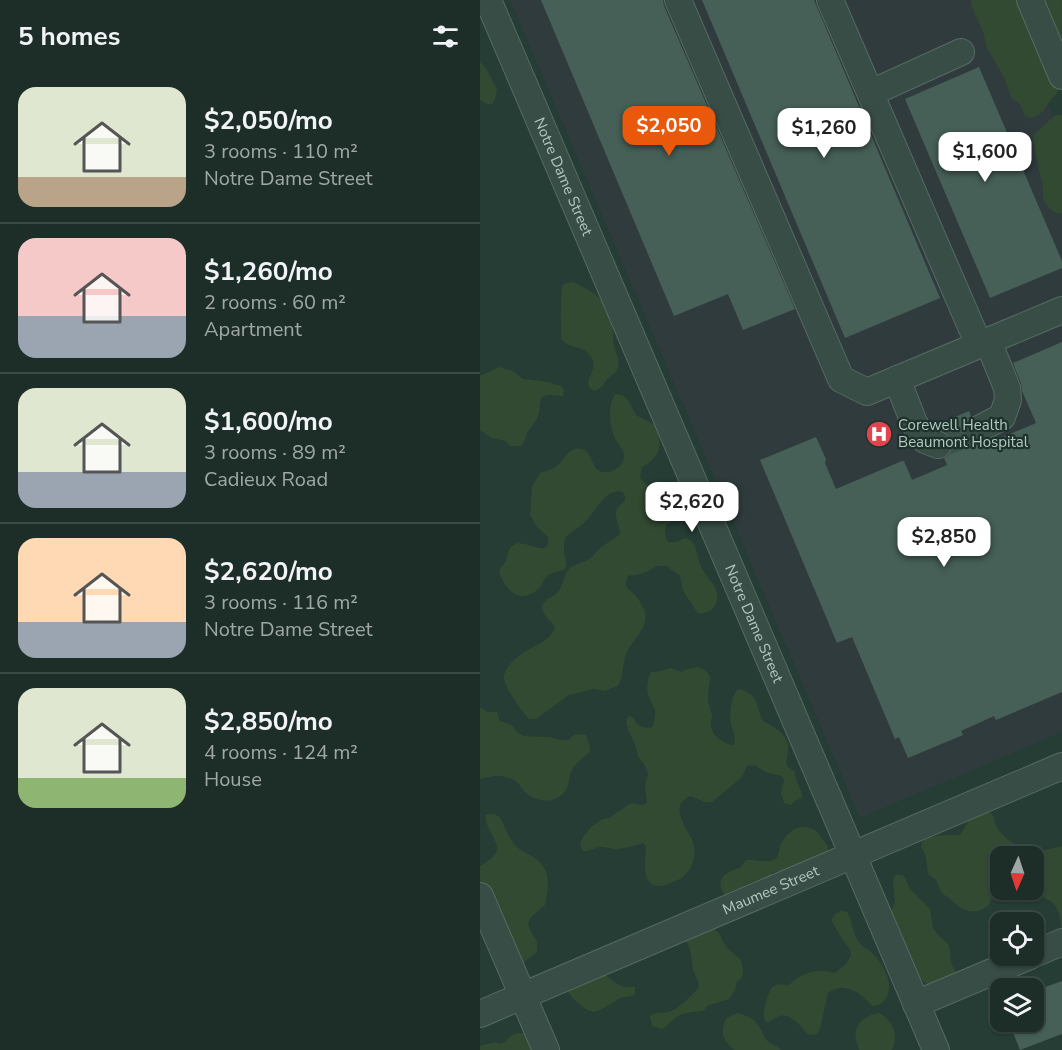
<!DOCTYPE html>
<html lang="en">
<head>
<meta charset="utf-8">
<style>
  body { margin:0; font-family:"Nunito Sans",sans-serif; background:#293a33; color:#f1f3f6; height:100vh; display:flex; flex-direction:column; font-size:22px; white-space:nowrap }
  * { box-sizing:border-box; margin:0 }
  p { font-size:20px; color:#a0a8a7 }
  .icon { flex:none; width:33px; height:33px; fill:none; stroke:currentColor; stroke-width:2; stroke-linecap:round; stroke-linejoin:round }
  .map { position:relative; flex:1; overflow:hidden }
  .panel { display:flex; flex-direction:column; background:#1c2e27; width:480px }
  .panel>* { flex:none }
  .needle { width:39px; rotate:183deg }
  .buttons { position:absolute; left:510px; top:846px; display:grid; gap:12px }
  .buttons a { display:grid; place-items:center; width:54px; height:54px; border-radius:12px; background:#1c2e27; box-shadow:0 2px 4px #0004,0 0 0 2px #3a4a44; font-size:30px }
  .price { position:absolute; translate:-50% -51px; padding:0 14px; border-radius:12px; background:#fff; color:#222; font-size:20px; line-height:39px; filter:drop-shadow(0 2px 3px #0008) }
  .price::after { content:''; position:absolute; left:50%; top:36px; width:18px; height:14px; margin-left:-9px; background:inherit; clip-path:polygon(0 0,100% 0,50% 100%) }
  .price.on { background:#ea580c; color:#fff }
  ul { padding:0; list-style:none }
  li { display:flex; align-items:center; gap:18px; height:150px; padding:0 18px }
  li+li { border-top:2px solid #3a4a44 }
  li span { display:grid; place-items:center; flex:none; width:168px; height:120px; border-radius:18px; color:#555 }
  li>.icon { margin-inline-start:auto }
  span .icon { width:72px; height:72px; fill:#fffc; stroke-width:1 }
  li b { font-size:26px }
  h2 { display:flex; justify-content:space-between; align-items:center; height:72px; padding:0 18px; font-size:26px }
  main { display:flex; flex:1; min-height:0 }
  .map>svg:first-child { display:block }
  .medical { fill:#303b3e }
  .green { fill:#324932 }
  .building { fill:#466057 }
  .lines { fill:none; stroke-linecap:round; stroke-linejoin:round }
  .minor-tunnel { stroke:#3a5249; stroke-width:26; stroke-dasharray:26 13; stroke-linecap:butt }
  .minor-casing { stroke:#566b63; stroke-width:28 }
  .minor { stroke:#384d45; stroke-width:26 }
  .labels { text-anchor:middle; stroke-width:4.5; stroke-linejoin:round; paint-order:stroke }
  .street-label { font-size:15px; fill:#b4c8c1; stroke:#1d322a }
  .poi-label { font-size:15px; fill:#b4c8c1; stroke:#1d322a; text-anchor:start }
</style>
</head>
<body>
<main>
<section class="panel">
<h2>5 homes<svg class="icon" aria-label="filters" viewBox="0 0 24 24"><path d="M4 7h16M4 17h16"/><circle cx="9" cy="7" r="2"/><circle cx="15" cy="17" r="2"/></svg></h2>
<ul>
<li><span style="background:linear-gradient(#dfe7d0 75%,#b9a48a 0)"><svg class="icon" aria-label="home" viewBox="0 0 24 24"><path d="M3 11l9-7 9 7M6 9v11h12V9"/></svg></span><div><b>$2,050/mo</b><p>3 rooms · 110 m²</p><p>Notre Dame Street</p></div></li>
<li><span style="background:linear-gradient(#f6c9c9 65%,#9aa5b1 0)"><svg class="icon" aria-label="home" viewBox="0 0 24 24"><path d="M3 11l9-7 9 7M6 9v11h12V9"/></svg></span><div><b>$1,260/mo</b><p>2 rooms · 60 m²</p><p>Apartment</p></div></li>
<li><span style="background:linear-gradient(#dfe7d0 70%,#9aa5b1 0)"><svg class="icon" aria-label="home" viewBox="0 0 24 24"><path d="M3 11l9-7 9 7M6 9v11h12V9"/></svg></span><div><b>$1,600/mo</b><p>3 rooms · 89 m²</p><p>Cadieux Road</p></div></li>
<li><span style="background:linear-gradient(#ffd9b3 70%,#9aa5b1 0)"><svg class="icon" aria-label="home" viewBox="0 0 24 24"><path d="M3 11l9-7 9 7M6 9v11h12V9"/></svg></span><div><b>$2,620/mo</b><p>3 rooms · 116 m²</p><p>Notre Dame Street</p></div></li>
<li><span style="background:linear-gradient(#dfe7d0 75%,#8fb573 0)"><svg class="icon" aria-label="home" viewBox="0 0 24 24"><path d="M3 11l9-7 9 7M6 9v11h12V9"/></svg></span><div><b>$2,850/mo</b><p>4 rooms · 124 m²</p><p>House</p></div></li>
</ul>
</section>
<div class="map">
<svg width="582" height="1050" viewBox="0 0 582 1050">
  <rect width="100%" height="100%" fill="#253d34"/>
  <path class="medical" d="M30,0H524L582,137V732L380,818Z"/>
  <g class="green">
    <path d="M491,0H553L560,3L564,0H582C582,17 582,82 577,93C576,96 572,97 571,100C563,109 564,115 551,118L545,116L540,104L531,98L525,79L507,48L503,32L492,7Z"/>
    <path d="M0,62L7,70L17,90L15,99L12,104H7L0,100Z"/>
    <path d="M576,115H582V214L574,212L569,208L563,199V188L553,141L554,134C562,128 567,122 576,115Z"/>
    <path d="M93,282C103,287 113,291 121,300C135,317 131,330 135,349C137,356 140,362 138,368C136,374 132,374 128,378C123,384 124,387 115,391C99,384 117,372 113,361C106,344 90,350 81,339C81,321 80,304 82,286L85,283Z"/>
    <path d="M19,367L33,371L43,379L63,381L81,386L84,390L83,396L68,395L62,397C59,403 60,410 58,416C56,423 50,427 47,433C45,439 45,442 41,446H30L25,441L11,438L0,430V376Z"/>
    <path d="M135,394L143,395L149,402L156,415L175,425C179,435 183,449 174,458C171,462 166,464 162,467L160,478C169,489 173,486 187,489C192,490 196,492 201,494C210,510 198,518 186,525C185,531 184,536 188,542C195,543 199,541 205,538C218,541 216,556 221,566C226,579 239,584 237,600C235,610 230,611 220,614L217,612L203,591L200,576L187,566H176C166,574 160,574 148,576C143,588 148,588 155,595C159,599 163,607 165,612C169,628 151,641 146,654C142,664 145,673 138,686L125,691L114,689L89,695L56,719H49C42,712 37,704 32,696C29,691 25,685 24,679C22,670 35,658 43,653C54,645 70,642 75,627C71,620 63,617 62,608C62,599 72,598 77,593C84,586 83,574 90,568C95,564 102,563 107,560C112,558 114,554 117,551C124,544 133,540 140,534C140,526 133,516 137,509C141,502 147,505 144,493C127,485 115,513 104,523C98,529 92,530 85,538C84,543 84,547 84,552C85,560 89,563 84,570C80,571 74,572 70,574C64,577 63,585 58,589C40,606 24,589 19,571C20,568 22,566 24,564C29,557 26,548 35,544C46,539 71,560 68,537L56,526L50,515L52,486L60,473C65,471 72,470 77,466C85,460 88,446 102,449C114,451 110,478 131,471C135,470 140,467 142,463C143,461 145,457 144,454C143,449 137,443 135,438C129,426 128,405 135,394Z"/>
    <path d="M217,667C237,673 228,682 228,697C227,704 232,710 232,716C232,719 230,722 231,726C232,736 242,742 251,745L254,744C256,736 253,731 251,724C249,713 251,696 258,689C279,693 276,706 283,721C292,726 305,732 308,744C309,749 307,758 306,764L307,766L315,772C315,782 322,788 322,798L315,801L311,805L304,803L301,793L304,781L302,776C297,775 291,774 286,772C277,768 279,764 267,766L262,777L232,802H225L210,796C187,807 208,828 213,843C216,852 214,863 209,870C205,875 202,879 195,881C189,884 180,888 173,885C161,879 166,856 166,846L163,843C154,846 143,849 133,849C129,848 126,847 122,847C115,847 110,852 103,851L100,843L103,837L112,826L123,819L129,818L151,803L163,805L167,803L165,785L168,774L165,766L158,756L155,744L149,732L146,723L147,719L149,716C153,716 155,720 157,724L162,727L170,728L173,726C174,721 176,716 175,710C174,705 170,702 169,697C166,689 167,679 171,672L181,671L190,668L202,672L204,670Z"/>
    <path d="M0,707L7,712H17L20,721L32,725L36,731L43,736L70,737L80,740H88L94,735L101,734L106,735L110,747V752C104,757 93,765 91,772C88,780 90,787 83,794C72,804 56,802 45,792C41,788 38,781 32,779C22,774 10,776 0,779Z"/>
    <path d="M501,808C518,816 511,815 518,829C523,837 540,849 549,851C559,853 572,848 582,846V929C580,925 581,922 580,917C579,912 576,906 572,902L549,890H554V856H520V871L516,875L520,888L510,901L509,905C494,917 482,911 470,899C468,897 465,896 462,893C459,890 459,884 456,880C453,878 450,876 448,874C446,863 448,857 441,847C441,846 441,844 442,842C448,835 471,834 480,835L488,822L490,812Z"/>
    <path d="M10,814C21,814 21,820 25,828C28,835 32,843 38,848C48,855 62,859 66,872C70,882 67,895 65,905L51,917L48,923L50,930L57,941V952L43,963H39L0,892V866C4,863 10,860 13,857C26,845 3,830 6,815Z"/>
    <path d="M320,827C339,827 338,835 348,846V852L302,871L293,872L286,881H276L270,883L259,898L246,897C234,880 243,872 260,868L266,860C274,859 288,864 295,859C299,856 299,851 300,846C304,837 310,830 320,827Z"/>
    <path d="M415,875H420L424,876L430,889L450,909L453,928L457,934L468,944L470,950V957L472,965L475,970L476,975L450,988L435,973L423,942L422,935L420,931L416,930L409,915L415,903L413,882Z"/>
    <path d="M362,911L367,912C373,921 372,933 379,942C382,946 386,948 390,951C402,962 414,981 407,997C403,1003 399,1006 392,1006C380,992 364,981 348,993L340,1029L337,1034L329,1035C316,1023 308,1006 289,1022H286C285,1020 284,1019 284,1017C283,1012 288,989 294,986C298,983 304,985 309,985C322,972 337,968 355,973L366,964L371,955L370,950L364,942L351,920L356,913Z"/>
    <path d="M225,921L240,934L242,940L247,948L261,960L263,969L262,977L257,982L255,990L249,999L227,1006L224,1011C214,1012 202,1012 194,1019C189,1023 188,1026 182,1029L172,1026L170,1016C177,1010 181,1014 188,1012C198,1010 211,995 219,988C219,981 215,976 213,969C211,957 212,947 203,937Z"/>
    <path d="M123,973L137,984L144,987H155V994C150,998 148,996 142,997C141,998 134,1001 134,1002C116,1012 114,1017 97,1002C91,997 88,993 87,986Z"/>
    <path d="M258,1013C267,1016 274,1018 279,1026C282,1030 283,1035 286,1039C290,1045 296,1045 301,1050H254C242,1037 240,1036 246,1018Z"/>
    <path d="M399,1013C413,1020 419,1036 412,1050H379C379,1047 377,1044 376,1040C373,1024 386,1015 399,1013Z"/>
    <path d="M37,1033H45L68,1050H0V1046L15,1042L21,1044L25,1042L32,1035Z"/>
  </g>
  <g class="building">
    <path d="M61,0H183L184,6L315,309L263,330L248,294L194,316Z"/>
    <path d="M222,0H334L460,298L365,338Z"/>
    <path d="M499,67L582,261V268L510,298L425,99Z"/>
    <path d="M582,342V692L516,720L514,716L481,731L483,735L428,758L419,737L415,739L372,637L357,643L280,460L336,437L346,459L345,463L356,489L422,461H424L432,480L467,465L464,458L468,456L472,451L473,442L469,435L454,426L489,411L491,416L484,422L482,429L483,436L489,443L496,445L503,444L504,445L556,423L542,391L541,383L533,363Z"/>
    <path d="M582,981V1034L540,1050L529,1022H554V991Z"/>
  </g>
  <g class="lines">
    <path class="minor-tunnel" d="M458,445L497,430"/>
    <defs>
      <g id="minor">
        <path id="s1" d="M8,0L456,1050"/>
        <path d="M198,0L361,379L387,392L582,310"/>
        <path d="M350,0L499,345"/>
        <path d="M550,0L582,76"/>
        <path d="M391,93L481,52"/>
        <path d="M417,379L434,423L445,440L458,445"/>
        <path d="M497,430L522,417L528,400L527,388L508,341"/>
        <path d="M0,896L66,1050"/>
        <path d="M554,954L582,942"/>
        <path d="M436,1004L550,956"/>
        <path id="s2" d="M0,1014L582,766"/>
      </g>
    </defs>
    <use href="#minor" class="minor-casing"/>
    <use href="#minor" class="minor"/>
  </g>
  <defs>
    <symbol id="hospital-disc" viewBox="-11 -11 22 22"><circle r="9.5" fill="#e0444e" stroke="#1d322a"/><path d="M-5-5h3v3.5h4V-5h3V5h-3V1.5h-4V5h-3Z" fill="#fff"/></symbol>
  </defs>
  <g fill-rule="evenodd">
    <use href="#hospital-disc" x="384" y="419" width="30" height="30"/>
  </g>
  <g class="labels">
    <g class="street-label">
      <text dy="5" stroke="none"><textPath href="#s1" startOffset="192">Notre Dame Street</textPath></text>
      <text dy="5" stroke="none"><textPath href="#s1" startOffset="678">Notre Dame Street</textPath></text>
      <text dy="5" stroke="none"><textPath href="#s2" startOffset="316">Maumee Street</textPath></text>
    </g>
    <g class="poi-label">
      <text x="418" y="430">Corewell Health<tspan x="418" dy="17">Beaumont Hospital</tspan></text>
    </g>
  </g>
</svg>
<div class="buttons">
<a><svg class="needle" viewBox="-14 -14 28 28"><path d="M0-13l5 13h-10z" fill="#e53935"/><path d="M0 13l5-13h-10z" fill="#a0a8a7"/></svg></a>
<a><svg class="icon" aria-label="locate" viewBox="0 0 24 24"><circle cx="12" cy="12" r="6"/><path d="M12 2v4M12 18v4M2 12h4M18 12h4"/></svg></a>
<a><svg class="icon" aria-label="layers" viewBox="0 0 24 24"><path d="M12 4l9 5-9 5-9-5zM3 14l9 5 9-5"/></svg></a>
</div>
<b class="price on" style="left:189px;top:157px">$2,050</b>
<b class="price" style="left:344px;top:159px">$1,260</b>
<b class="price" style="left:505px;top:183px">$1,600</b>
<b class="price" style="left:212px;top:533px">$2,620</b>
<b class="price" style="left:464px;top:568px">$2,850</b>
</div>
</main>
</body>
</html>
